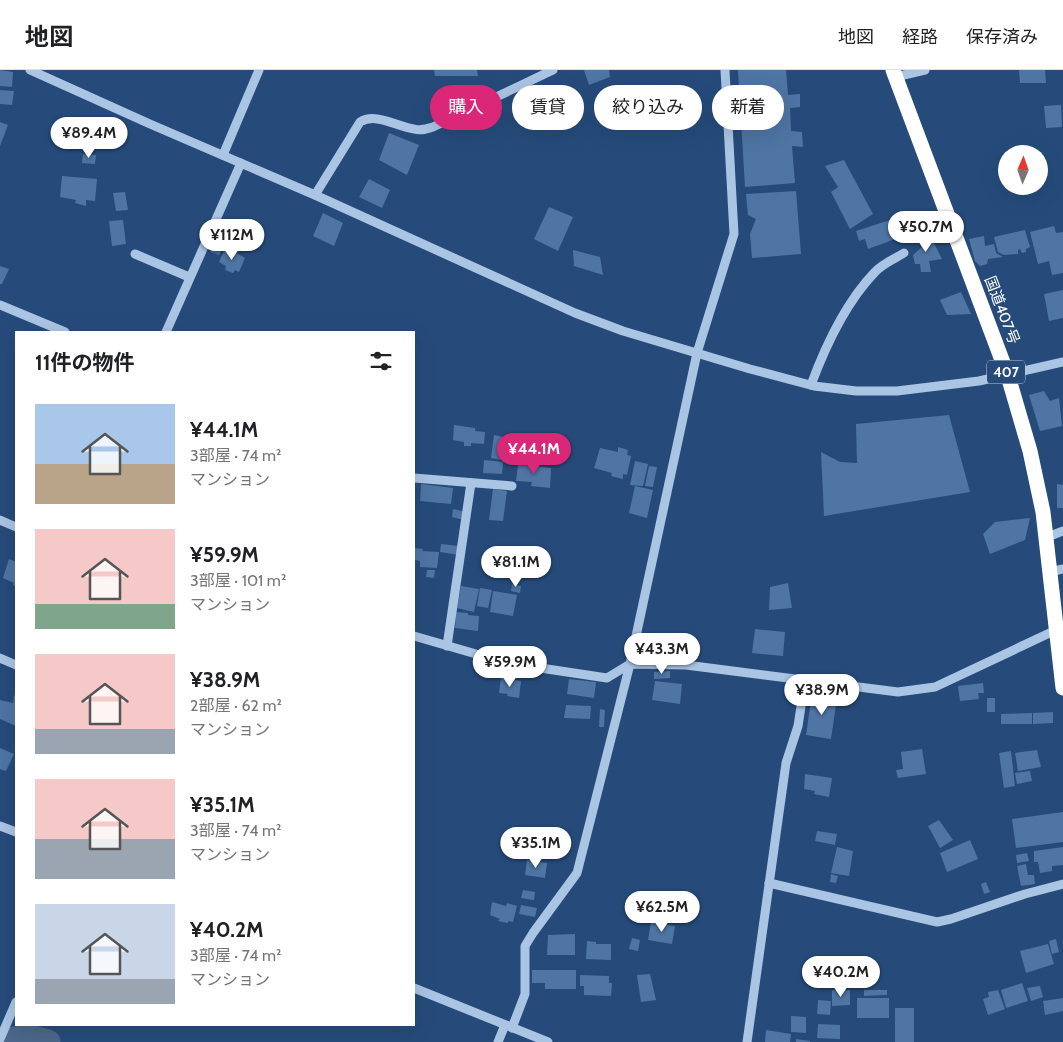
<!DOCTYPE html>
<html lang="ja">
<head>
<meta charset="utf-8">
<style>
  body { margin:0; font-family:Cabin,"Noto Sans JP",sans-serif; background:#f2f2f2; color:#202124; height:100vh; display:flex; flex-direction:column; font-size:19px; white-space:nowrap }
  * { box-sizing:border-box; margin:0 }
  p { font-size:16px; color:#757577 }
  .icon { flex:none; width:28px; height:28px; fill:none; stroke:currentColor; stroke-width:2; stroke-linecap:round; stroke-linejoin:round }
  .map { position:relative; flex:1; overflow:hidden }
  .drawer { position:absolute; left:15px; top:261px; width:400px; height:695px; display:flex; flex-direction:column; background:#fff; border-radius:0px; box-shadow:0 5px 20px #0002 }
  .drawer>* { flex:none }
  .guide { position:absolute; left:430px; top:15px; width:475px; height:45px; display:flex; gap:10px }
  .needle { width:32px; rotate:2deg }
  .fabs { position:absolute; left:998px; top:75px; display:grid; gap:10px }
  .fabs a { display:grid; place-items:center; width:50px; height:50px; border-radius:50%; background:#fff; box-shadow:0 5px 20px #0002; font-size:25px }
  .price { position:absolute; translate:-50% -42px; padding:0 11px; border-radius:18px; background:#fff; color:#222; font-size:16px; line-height:32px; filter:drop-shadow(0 1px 2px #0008) }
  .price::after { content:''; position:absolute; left:50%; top:30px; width:15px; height:11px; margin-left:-8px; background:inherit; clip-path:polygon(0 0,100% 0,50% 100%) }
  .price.selected { background:#db2777; color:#fff }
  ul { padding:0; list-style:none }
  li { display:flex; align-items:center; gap:15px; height:125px; padding:0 20px }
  li span { display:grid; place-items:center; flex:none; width:140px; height:100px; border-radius:0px; color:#555 }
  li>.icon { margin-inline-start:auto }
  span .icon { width:60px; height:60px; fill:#fffc; stroke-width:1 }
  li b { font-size:21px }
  h2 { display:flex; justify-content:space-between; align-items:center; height:60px; padding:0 20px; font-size:21px }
  .chip { padding:0 18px; border-radius:22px; background:#fff; box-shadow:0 5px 20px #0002; font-size:18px; line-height:45px }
  .chip.selected { background:#db2777; color:#fff }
  header { display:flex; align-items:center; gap:30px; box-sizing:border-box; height:70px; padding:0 25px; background:#fff; border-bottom:1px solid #e0e0e0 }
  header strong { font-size:24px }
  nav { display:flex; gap:28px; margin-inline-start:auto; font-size:18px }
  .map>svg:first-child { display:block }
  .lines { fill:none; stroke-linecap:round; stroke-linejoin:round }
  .river { stroke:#4c678a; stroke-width:25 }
  .building { fill:#4e75a4 }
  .minor { stroke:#aac4e4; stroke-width:9 }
  .highway { stroke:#fff; stroke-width:15 }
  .labels { text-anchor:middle; stroke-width:5; stroke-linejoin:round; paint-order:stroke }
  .shield { fill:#264b7b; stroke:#bec9d7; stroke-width:1 }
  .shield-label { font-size:14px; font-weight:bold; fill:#fff }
  .street-label { font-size:15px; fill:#fff; stroke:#264b7b }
</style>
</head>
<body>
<header>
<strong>地図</strong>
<nav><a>地図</a><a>経路</a><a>保存済み</a></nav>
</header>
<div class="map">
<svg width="1063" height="972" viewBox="0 0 1063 972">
  <rect width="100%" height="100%" fill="#264b7b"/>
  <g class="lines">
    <path class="river" d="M0,971L30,967L48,972"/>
  </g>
  <g class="building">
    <path d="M0,0L13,2L12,17L0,16Z"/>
    <path d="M434,0H477L478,6H435Z"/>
    <path d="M584,0H609L610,7L589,15Z"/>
    <path d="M738,0H786L788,25L800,24V37L790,38L791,61L802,62L803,77L792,76L795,113L745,117Z"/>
    <path d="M1019,0H1045L1046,13H1020Z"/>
    <path d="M0,20L14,21L12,35L0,34Z"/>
    <path d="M639,35L640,54L613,58L610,38Z"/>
    <path d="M1061,35L1062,57L1046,58L1044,36Z"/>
    <path d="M0,52L8,55L0,76Z"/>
    <path d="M389,63L419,75L407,105L379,90Z"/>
    <path d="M83,84L96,85L95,94L82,93Z"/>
    <path d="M844,90L873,144L850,159L831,122L838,117L825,96Z"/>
    <path d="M62,106L97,109L95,131L86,130V136L75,133L76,130L60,127Z"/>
    <path d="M369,109L390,120L382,138L359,127Z"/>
    <path d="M796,121L801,184L752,188L750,164L756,149L748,145L746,124Z"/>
    <path d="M125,122L128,140L116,141L113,123Z"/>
    <path d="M549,137L573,147L558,181L534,169Z"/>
    <path d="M323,143L343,153L334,176L313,166Z"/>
    <path d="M893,149L898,168L868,179L865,169L859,171L856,161Z"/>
    <path d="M123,150L126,174L112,176L109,151Z"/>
    <path d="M1054,156L1056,163L1063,162V203L1052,205L1049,191L1038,194L1030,162Z"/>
    <path d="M1025,160L1030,177L1026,179V182L1022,183L1020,179L1018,180V184L1004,185L998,182L994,167Z"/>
    <path d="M929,163L942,189L929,191L931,202H921L920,194H915L913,185L922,177L918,167Z"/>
    <path d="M984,166L985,176L994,174L996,183L1003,187L988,189L987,194L980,196L975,191L969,169Z"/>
    <path d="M215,171L224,176L219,185L210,182Z"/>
    <path d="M226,177L245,188L239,202L235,200L233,203L225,200L226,196L219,192Z"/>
    <path d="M573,180L600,187L603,205L574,196Z"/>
    <path d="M0,196L9,199L2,214H0Z"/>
    <path d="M1063,220V248L1049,251L1044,224Z"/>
    <path d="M961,222L971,244L947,245L940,230Z"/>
    <path d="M1044,321L1050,331L1059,328L1062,356L1040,361L1029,325Z"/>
    <path d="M949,345L970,422L824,446L821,382L840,392L857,393L856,354Z"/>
    <path d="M454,355L475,358V361L485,362L484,374L471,373V376H464V372L453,370Z"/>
    <path d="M494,365L504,367L501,390L491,388Z"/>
    <path d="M618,377L628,380L627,385L631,386L627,405L623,404V409L611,406L612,403L594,398L600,378L618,382Z"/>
    <path d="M484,390L503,392L502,404L483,403Z"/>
    <path d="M635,391L648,394L643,416L630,415Z"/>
    <path d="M518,394L551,398L550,418L531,416L532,412L516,411Z"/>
    <path d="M649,396L657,397L653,417L645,416Z"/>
    <path d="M421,414L453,418L451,434L420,431Z"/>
    <path d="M1057,414L1063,415V438H1057Z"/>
    <path d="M635,416L653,420L647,448L629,443Z"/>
    <path d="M493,419L507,421L503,451L489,450Z"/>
    <path d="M453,439L466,442L464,450L452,447Z"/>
    <path d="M1030,448L1025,470L990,484L983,464L995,452Z"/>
    <path d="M441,474L460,476L459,485L440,482Z"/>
    <path d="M414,478L423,479L422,481L439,482L437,498L420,497V491L414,490Z"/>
    <path d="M491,486L522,493L518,508L508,507L509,504L491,501L492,497L489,496Z"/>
    <path d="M9,489L16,492V516L13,515L14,513L3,508Z"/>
    <path d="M427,500H435L434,508L426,507Z"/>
    <path d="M788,513L792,538L769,540L770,517Z"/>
    <path d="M512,514L521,516L520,523L511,521Z"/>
    <path d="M461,516L479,519L474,542L457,538Z"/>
    <path d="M480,518L492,520L488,538L477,536Z"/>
    <path d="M493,521L517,525L513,546L490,542Z"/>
    <path d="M456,542L468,543V545L479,546L478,561L455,558Z"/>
    <path d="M755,559L785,562L783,586L752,583Z"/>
    <path d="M670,601V608L654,609V602Z"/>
    <path d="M501,608L521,611L519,628L507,626L508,624L499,623Z"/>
    <path d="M569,609L596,612L594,628L567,624Z"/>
    <path d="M655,611L682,614L680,634L652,630Z"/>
    <path d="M983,613L984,623H978L979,629L960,631L958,616Z"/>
    <path d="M812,624L837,628L831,669L806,665Z"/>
    <path d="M14,625L16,626V656L0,649V630L13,633Z"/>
    <rect x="987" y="628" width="8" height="14"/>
    <path d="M566,635L591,636L590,649L564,648Z"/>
    <path d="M600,639L605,640L604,657H599Z"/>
    <path d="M1053,642V653L1033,654V643Z"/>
    <path d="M1032,643V654H1001V644Z"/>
    <path d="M0,678L14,684L6,701L0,699Z"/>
    <path d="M922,679L926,704L898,708L896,700L903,699L901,682Z"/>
    <path d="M1037,680L1041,697L1018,701L1015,683Z"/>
    <path d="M1011,681L1015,716L1004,718L999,683Z"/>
    <path d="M1030,701L1032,711L1017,714L1015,703Z"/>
    <path d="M805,704L832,708L829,727L814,724L815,721L804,719Z"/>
    <path d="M1063,742V772L1016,778L1012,749Z"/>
    <path d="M939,750L953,770L940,778L928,756Z"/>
    <path d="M817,761L837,764L835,775L815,771Z"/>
    <path d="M970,770L978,789L947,802L940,783Z"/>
    <path d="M837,777L853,781L849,806L831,803Z"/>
    <path d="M1063,777V795L1052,796V801L1040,803L1038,792H1034V781Z"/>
    <path d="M1027,783L1029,791L1017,793L1016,785Z"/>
    <path d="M527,790L547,793L545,808L525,805Z"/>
    <path d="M1026,794L1028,805H1034L1035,814L1021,816L1017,796Z"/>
    <path d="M831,804L838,806L836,813L830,812Z"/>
    <path d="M986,812L990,822L984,824L981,814Z"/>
    <path d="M523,820L535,822L534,830L521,828Z"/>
    <path d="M492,832L506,836L507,833L517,836L513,852L508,851V853L498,851L500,849L490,845Z"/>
    <path d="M521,835L537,838L535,847L519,844Z"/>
    <path d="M651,852L675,856L672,874L648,870Z"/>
    <path d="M575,864V885H547L548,865Z"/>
    <path d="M632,868L640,870L638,881L629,879Z"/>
    <path d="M1056,869L1059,882L1052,884L1049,871Z"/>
    <path d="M587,871L596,872V874H611V890L586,889Z"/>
    <path d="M1048,874L1054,894L1026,903L1020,881Z"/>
    <path d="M532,900H576V919H545V913H532Z"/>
    <path d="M650,904L656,930L641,932L637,905Z"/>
    <path d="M580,905L609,906V913H612L611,926L584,925V916H580Z"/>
    <path d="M1022,913L1028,931L1006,938L1001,920Z"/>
    <path d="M1040,916L1043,927L1031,931L1027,918Z"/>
    <path d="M832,920H850V935L832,936Z"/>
    <path d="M864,920H887V925L864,926Z"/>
    <path d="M998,920L1005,939L988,945L983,929L989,927L988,922Z"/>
    <rect x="857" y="928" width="32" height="20"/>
    <path d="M1063,928V941L1045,945L1043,931Z"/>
    <path d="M818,930L831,931L830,945L817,944Z"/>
    <rect x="895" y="938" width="19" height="34"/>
    <path d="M791,946L806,947V963L791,962Z"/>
    <path d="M818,954L840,955V969L817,968Z"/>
    <path d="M766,960L791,964L790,972H765Z"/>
    <path d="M796,969L810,971V972H796Z"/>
  </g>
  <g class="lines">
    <g class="minor">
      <path d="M30,0L150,54L315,125L575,243L623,261L750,299L814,316L856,321H897L979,311L1063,292"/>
      <path d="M895,7L925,0"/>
      <path d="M223,85L259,0"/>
      <path d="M315,125L360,52C376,42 397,57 414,59C421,61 427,59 433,57L553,0"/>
      <path d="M135,184L189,207"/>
      <path d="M0,235L65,262"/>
      <path d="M166,262L241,93"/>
      <path d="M811,315C825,277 847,231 875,202C882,194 894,189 904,183"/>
      <path d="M414,408L512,416"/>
      <path d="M0,450L16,457"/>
      <path d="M1045,468L1063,461"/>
      <path d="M1050,502L1063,499"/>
      <path d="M414,566L507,593L607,608L630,594L686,595L898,622L935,617L1056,560"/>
      <path d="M447,576L471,413"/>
      <path d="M0,588L16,595"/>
      <path d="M0,756L16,762"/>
      <path d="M769,813L937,852L951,849L1025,824L1063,814"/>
      <path d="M414,918L548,972"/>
      <path d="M512,958L525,924V876L533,863L577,803L630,594L697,283L734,164L725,0"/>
      <path d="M0,969L16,932"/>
      <path d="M498,972L505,955"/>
      <path d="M747,972L786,693L798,656L805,610"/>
    </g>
    <path class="highway" d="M893,0L1008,306L1030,381L1043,442L1063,618"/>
  </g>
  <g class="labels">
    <rect class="shield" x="987" y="290.5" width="38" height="23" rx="4"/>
    <g class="shield-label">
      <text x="1006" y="307">407</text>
    </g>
    <g class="street-label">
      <text transform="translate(1002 240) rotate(69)" y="5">国道407号</text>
    </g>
  </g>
</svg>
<div class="fabs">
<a><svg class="needle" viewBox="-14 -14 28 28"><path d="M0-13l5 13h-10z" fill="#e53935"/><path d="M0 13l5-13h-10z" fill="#757577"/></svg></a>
</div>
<b class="price" style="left:89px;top:89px">¥89.4M</b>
<b class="price" style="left:926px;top:183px">¥50.7M</b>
<b class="price" style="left:232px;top:191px">¥112M</b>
<b class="price selected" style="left:534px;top:405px">¥44.1M</b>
<b class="price" style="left:516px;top:518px">¥81.1M</b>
<b class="price" style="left:662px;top:605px">¥43.3M</b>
<b class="price" style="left:510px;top:618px">¥59.9M</b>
<b class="price" style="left:822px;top:646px">¥38.9M</b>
<b class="price" style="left:536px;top:799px">¥35.1M</b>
<b class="price" style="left:662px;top:863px">¥62.5M</b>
<b class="price" style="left:841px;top:928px">¥40.2M</b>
<div class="guide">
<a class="chip selected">購入</a>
<a class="chip">賃貸</a>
<a class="chip">絞り込み</a>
<a class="chip">新着</a>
</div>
<section class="drawer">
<h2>11件の物件<svg class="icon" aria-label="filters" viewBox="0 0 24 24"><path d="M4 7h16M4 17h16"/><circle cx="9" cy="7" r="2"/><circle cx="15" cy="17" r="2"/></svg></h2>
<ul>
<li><span style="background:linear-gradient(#a9c7e8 60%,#b9a48a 0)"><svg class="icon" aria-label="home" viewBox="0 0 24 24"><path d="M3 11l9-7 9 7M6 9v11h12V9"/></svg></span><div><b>¥44.1M</b><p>3部屋 · 74 m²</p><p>マンション</p></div></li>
<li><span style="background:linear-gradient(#f6c9c9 75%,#7fa58c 0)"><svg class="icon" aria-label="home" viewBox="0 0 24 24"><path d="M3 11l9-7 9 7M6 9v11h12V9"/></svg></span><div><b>¥59.9M</b><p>3部屋 · 101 m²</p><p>マンション</p></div></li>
<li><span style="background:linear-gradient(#f6c9c9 75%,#9aa5b1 0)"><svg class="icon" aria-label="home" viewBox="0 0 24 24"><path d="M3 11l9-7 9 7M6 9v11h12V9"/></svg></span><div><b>¥38.9M</b><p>2部屋 · 62 m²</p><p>マンション</p></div></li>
<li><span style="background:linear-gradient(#f6c9c9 60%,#9aa5b1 0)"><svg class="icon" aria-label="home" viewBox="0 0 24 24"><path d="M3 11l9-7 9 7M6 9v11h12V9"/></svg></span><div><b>¥35.1M</b><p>3部屋 · 74 m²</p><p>マンション</p></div></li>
<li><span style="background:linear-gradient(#c9d6e8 75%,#9aa5b1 0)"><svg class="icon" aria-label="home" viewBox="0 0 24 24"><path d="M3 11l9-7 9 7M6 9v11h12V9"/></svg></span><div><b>¥40.2M</b><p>3部屋 · 74 m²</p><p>マンション</p></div></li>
</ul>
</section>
</div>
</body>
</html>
